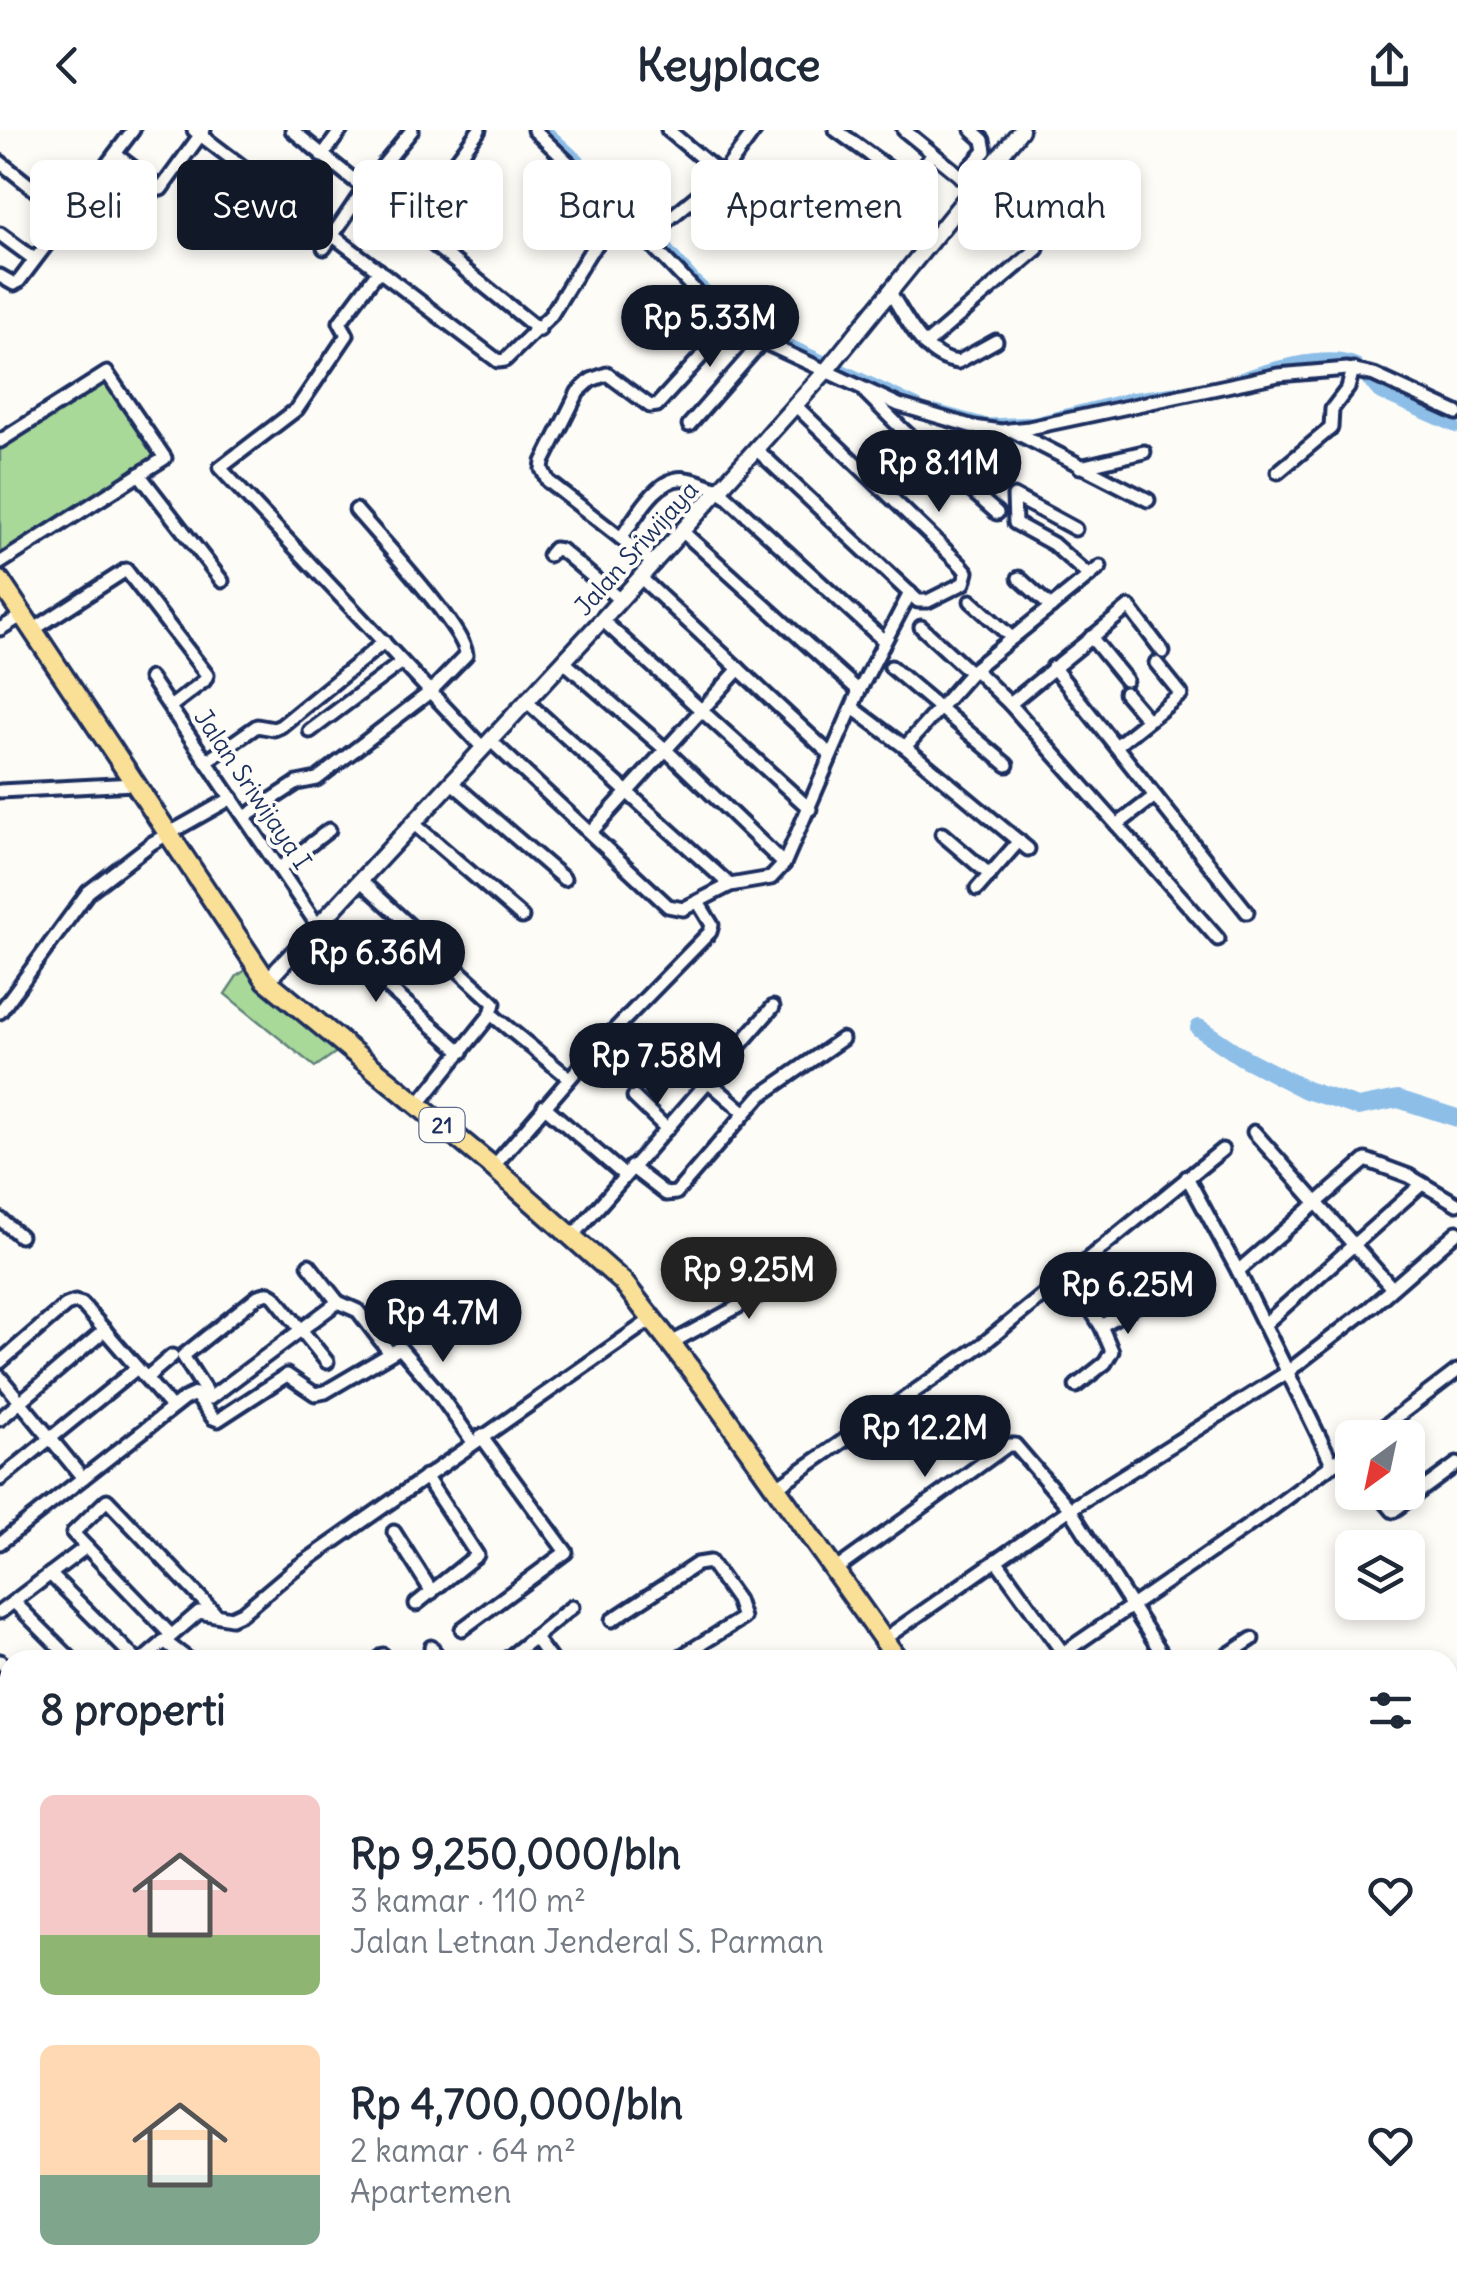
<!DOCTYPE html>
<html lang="id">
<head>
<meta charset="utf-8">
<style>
  body { margin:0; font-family:Delius,sans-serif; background:#f6f6f7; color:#1f2937; height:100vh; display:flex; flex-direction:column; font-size:38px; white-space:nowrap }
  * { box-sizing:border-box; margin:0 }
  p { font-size:32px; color:#747a83 }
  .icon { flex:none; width:55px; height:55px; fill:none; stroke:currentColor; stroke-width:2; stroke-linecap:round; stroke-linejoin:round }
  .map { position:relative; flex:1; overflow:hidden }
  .side { position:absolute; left:0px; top:1520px; width:1458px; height:642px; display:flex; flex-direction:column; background:#fff; border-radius:30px 30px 0 0; box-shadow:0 5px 15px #0003 }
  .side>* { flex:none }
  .guide { position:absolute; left:30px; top:30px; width:1398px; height:90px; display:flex; gap:20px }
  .needle { width:65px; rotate:213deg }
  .controls { position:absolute; left:1335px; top:1290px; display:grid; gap:20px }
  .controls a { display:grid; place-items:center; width:90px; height:90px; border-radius:15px; background:#fff; box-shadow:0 5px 15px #0003; font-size:50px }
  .price { position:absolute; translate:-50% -85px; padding:0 22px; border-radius:35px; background:#111827; color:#fff; font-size:32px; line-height:65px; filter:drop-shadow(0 2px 5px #0008) }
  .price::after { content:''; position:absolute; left:50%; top:60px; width:30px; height:22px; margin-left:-15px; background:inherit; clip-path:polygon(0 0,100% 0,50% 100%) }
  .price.active { background:#222; color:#fff }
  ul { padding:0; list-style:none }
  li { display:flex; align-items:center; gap:30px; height:250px; padding:0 40px }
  li span { display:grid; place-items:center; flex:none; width:280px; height:200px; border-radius:15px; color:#555 }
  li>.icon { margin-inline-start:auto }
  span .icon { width:120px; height:120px; fill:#fffc; stroke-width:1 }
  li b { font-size:42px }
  h2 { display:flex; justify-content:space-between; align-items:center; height:120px; padding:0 40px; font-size:42px }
  .chip { padding:0 35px; border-radius:15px; background:#fff; box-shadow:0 5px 15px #0003; font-size:35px; line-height:90px }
  .chip.active { background:#111827; color:#fff }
  header { display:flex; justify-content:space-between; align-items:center; height:130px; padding:0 40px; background:#fff; font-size:45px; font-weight:800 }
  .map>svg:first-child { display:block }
  .green { fill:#a9d999; stroke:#62847c; stroke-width:2.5 }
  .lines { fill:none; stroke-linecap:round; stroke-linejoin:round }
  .canal { stroke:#8dbee8; stroke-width:11 }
  .river { stroke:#8dbee8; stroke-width:18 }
  .minor-casing { stroke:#1b2f5e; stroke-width:19 }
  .tertiary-casing { stroke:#1b2f5e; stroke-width:21 }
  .secondary-casing { stroke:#1b2f5e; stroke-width:22 }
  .trunk-casing { stroke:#1b2f5e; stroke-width:25 }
  .minor { stroke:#fdfcf7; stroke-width:11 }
  .tertiary { stroke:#fdfcf7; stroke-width:14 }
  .secondary { stroke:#fdfcf7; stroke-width:15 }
  .trunk { stroke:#fadf96; stroke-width:18 }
  .labels { text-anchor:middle; stroke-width:8; stroke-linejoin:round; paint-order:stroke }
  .shield { fill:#fdfcf7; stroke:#5f6c8c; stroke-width:2.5 }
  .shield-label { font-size:22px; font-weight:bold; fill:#1b2f5e }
  .street-label { font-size:25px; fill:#1b2f5e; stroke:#fdfcf7 }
</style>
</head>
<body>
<header><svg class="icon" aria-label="back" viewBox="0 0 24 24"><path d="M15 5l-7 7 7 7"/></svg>Keyplace<svg class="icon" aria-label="share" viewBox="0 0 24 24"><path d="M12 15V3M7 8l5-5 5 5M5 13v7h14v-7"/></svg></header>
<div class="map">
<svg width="1457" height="2162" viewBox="0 0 1457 2162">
  <rect width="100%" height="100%" fill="#fdfcf7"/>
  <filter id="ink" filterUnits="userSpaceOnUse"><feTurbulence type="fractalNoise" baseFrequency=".01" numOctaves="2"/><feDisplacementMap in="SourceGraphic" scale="20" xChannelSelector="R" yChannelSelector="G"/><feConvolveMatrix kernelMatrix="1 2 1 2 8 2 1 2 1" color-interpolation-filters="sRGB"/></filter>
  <g filter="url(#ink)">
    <g class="green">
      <path d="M108,246L166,328L0,433V311Z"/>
      <path d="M256,833L345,916L315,937L225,864L237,846Z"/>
    </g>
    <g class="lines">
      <g class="canal">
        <path d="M546,0L632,79L694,149L737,190L918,275"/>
        <path d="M1365,248L1378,263L1457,298"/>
        <path d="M1230,252C1259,240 1328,219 1357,234"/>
        <path d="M936,280L987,294L1035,292L1129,268L1182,261"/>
      </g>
      <path class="river" d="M1199,898L1242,927L1306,960L1358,977L1398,969L1457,988"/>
      <defs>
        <g id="minor">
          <path d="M194,0L498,231L505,230L551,185L590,122L623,85"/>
          <path d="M292,0L539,200"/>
          <path d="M534,0L623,85L729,196L899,275L974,297L1001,301L1029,298L1278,245L1347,239L1374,245L1457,283"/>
          <path d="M668,0L722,45"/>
          <path d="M836,0L905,50L914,49L933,24"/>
          <path d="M904,0L974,57"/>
          <path d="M115,24L161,59L204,0"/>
          <path d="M322,26L341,0"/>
          <path d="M0,32L68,86"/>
          <path d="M961,47L985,21L983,10L972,0"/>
          <path d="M409,95L479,0"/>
          <path d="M0,104L34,129"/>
          <path d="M645,109L722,45L755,0"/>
          <path d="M324,118L364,59L412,0"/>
          <path d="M379,140L340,192L347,205L297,279L220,338L483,618"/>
          <path d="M0,146L14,154L19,151L133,0"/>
          <path d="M889,161C907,188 923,228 958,232L996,211"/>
          <path d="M925,215L1037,119"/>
          <path d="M866,263L905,302"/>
          <path d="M689,295L761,213"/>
          <path d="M1011,300L1148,370"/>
          <path d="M0,311L107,243L165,328L0,433"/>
          <path d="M756,319L918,471H928L964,453L967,442L961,435L795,275"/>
          <path d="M1080,337L1144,322"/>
          <path d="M1278,342L1331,298L1332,279L1348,258L1353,239"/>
          <path d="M139,344L222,451"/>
          <path d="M868,345L905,302L997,383"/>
          <path d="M1075,399L1014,366L1015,393L1053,414L1089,446"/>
          <path d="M682,401L859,561"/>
          <path d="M621,408C635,389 658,344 686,349C697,350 708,356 718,359L883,510"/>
          <path d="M549,425L554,419L561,420L620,470"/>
          <path d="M654,434L548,351L542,339L543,332L578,262L591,250L607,244L650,276L657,275L729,196"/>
          <path d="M641,448L831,625"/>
          <path d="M1019,448L1051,477"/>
          <path d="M971,471L1012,508"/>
          <path d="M602,490L810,679"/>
          <path d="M921,497L971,543"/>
          <path d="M0,499L23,485"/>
          <path d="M33,500L126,440L207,545L204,551L170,577"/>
          <path d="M1091,507L1126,550"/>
          <path d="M563,531L666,620L784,734"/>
          <path d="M891,537L1007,635"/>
          <path d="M1053,537L1247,782"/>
          <path d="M974,539L1010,574L1129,477L1163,522"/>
          <path d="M150,548L318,796L462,922"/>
          <path d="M1125,563L1148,590"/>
          <path d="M526,571L730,755"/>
          <path d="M1010,574L1218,809"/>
          <path d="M853,578L905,617L1028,719"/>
          <path d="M310,601L402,532"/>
          <path d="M490,610L668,776L683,779L730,755L771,748L784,734L859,561L910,463"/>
          <path d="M1116,616L1181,564L1156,533"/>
          <path d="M905,617L974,539L1100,437"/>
          <path d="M207,631L257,596L274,599L281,596L384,512"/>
          <path d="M451,652L564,749"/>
          <path d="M0,661L134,654"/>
          <path d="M245,687L297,653L317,649L430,562L466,525C467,501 376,404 356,380"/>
          <path d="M413,693L522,787"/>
          <path d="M1117,695L1155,666"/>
          <path d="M591,702L739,539"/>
          <path d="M942,704L990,745"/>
          <path d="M280,738L329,700"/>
          <path d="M360,750L494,873L491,884L417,976"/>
          <path d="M977,759L1019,711"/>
          <path d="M0,882L88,762L152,713L232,668"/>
          <path d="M491,884L569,948"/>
          <path d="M708,951L745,983"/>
          <path d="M634,967L667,999"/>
          <path d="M544,976L624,1045"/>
          <path d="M1254,1002L1392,1158"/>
          <path d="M493,1037L589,926L710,802L712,795L698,772"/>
          <path d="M631,1037L666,1064L676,1063L760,966L842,909"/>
          <path d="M1187,1047L1238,1141"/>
          <path d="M0,1089L20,1106"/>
          <path d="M572,1107L773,877"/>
          <path d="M309,1135L338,1172"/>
          <path d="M1069,1145L1101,1196L1112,1221L1105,1233L1076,1256"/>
          <path d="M1265,1194L1422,1054"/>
          <path d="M1101,1196L1159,1162"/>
          <path d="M671,1213L809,1138"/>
          <path d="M0,1232L66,1175L75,1172L82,1174L171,1277"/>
          <path d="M327,1232L274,1166L269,1163L258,1166L183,1226L210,1268L338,1172L358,1181L390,1223"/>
          <path d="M0,1247L83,1348"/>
          <path d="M146,1248L172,1226"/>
          <path d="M0,1289L105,1200"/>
          <path d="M1369,1308L1457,1241"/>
          <path d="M1333,1335L1238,1141L1366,1030L1409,1046L1457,1074"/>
          <path d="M0,1349L137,1238"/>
          <path d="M777,1357L983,1214L1222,1020"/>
          <path d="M1377,1362L1393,1381L1457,1334"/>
          <path d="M394,1402L432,1462"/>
          <path d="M0,1413L184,1269L195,1264L213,1288L218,1290L287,1245L315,1264L325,1262L400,1218L433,1256L473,1312"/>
          <path d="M996,1430L1063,1523"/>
          <path d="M835,1440L1008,1315H1015L1070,1379L1166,1530"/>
          <path d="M50,1444L136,1530"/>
          <path d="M14,1472L72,1530"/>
          <path d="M416,1474L477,1425L425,1346"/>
          <path d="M0,1482L86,1417"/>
          <path d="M612,1490L697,1434L710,1432L737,1470L743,1488L675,1530"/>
          <path d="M462,1499L566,1422L481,1306"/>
          <path d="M171,1505L73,1403L107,1370L214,1482"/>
          <path d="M534,1507L551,1530"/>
          <path d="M884,1509L1070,1379L1286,1243L1371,1177L1457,1102"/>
          <path d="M164,1511L189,1530"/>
          <path d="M431,1517L440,1530"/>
          <path d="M143,1530L199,1482L231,1488L242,1483L293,1440L652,1189"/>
          <path d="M377,1530L383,1525"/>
          <path d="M506,1530L572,1477"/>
          <path d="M1053,1530L1264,1385L1352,1320"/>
          <path d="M1220,1530L1252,1509"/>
          <path d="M0,1531L10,1543"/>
          <path d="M1448,1561L1457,1558"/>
          <path d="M0,1583L10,1571"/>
          <path d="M0,1599L10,1608"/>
          <path d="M0,1663L10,1671"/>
          <path d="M1448,1679L1457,1695"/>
          <path d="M0,1722L10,1730"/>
          <path d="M1448,1766L1457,1760"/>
          <path d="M1448,1777L1457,1796"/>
          <path d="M0,1784L10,1775"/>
          <path d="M0,1817L10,1812"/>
          <path d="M1448,1840L1457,1834"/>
          <path d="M0,1842L10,1850"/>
          <path d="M0,1905L10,1913"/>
          <path d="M1448,1934L1457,1928"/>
          <path d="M0,1968L10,1977"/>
          <path d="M0,1993L10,1987"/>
          <path d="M1448,2038L1457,2032"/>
          <path d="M0,2081L6,2088L7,2097L0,2107"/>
          <path d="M147,2152L155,2162"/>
          <path d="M442,2152L448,2162"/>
          <path d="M564,2152L569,2162"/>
          <path d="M958,2152L964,2162"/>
          <path d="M1455,2162L1457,2161"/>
        </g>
        <path id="tertiary" d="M267,851L602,490L825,242L1021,0"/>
        <path id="secondary" d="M368,2162L380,2152"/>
        <g id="trunk">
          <path d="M0,451L266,850L493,1037L623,1152L703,1255L898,1530"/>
          <path d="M1332,2152L1339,2162"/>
        </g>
      </defs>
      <use href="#minor" class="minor-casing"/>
      <use href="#tertiary" class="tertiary-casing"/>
      <use href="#secondary" class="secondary-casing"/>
      <use href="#trunk" class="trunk-casing"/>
      <use href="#minor" class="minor"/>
      <use href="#tertiary" class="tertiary"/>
      <use href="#secondary" class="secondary"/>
      <use href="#trunk" class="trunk"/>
    </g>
  </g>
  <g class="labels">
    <rect class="shield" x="419.5" y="978" width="45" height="34" rx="8"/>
    <g class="shield-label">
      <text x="442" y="1003">21</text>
    </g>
    <g class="street-label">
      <text transform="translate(636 418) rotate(-48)" y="9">Jalan Sriwijaya</text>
      <text transform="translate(253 659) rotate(56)" y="9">Jalan Sriwijaya I</text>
    </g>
  </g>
</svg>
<div class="controls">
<a><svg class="needle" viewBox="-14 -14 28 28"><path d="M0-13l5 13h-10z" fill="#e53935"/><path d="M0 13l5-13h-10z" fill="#747a83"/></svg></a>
<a><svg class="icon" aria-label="layers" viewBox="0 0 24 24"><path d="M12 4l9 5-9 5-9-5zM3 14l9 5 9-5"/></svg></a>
</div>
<b class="price" style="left:710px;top:240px">Rp 5.33M</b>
<b class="price" style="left:939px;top:385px">Rp 8.11M</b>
<b class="price" style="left:376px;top:875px">Rp 6.36M</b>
<b class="price" style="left:657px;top:978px">Rp 7.58M</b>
<b class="price active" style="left:749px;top:1192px">Rp 9.25M</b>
<b class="price" style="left:1128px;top:1207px">Rp 6.25M</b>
<b class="price" style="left:443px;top:1235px">Rp 4.7M</b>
<b class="price" style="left:925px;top:1350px">Rp 12.2M</b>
<div class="guide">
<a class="chip">Beli</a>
<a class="chip active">Sewa</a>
<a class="chip">Filter</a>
<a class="chip">Baru</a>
<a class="chip">Apartemen</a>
<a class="chip">Rumah</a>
</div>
<section class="side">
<h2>8 properti<svg class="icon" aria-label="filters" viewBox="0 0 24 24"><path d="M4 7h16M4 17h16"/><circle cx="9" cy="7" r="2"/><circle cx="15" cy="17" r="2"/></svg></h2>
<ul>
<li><span style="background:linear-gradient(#f6c9c9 70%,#8fb573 0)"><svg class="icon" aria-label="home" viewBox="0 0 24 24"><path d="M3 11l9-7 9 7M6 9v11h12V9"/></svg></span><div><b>Rp 9,250,000/bln</b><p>3 kamar · 110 m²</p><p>Jalan Letnan Jenderal S. Parman</p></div><svg class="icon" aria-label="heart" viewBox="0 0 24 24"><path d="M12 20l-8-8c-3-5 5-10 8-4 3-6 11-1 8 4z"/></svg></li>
<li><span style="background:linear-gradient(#ffd9b3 65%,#7fa58c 0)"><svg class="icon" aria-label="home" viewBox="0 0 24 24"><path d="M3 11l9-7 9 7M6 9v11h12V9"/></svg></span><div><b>Rp 4,700,000/bln</b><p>2 kamar · 64 m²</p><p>Apartemen</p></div><svg class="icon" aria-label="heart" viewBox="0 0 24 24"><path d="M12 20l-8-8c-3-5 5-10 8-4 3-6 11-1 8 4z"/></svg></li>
</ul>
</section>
</div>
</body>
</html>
